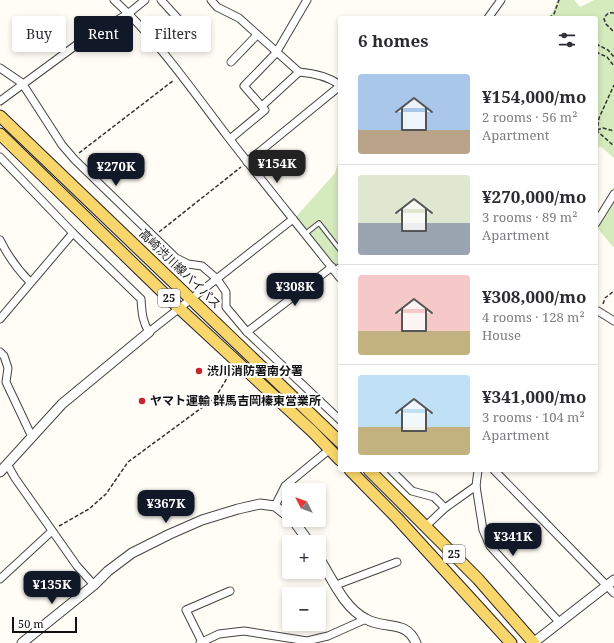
<!DOCTYPE html>
<html lang="en">
<head>
<meta charset="utf-8">
<style>
  body { margin:0; font-family:"Noto Serif","Noto Sans JP",serif; background:#f2f2f3; color:#2b2b33; height:100vh; display:flex; flex-direction:column; font-size:15px; white-space:nowrap }
  * { box-sizing:border-box; margin:0 }
  p { font-size:13px; color:#7c7c81 }
  .icon { flex:none; width:22px; height:22px; fill:none; stroke:currentColor; stroke-width:2; stroke-linecap:round; stroke-linejoin:round }
  .map { position:relative; flex:1; overflow:hidden }
  .sheet { position:absolute; left:338px; top:16px; width:260px; height:456px; display:flex; flex-direction:column; background:#fff; border-radius:4px; box-shadow:0 2px 6px #0003 }
  .sheet>* { flex:none }
  .hud { position:absolute; left:12px; top:16px; width:266px; height:36px; display:flex; gap:8px }
  .needle { width:26px; rotate:312deg }
  .buttons { position:absolute; left:282px; top:483px; display:grid; gap:8px }
  .buttons a { display:grid; place-items:center; width:44px; height:44px; border-radius:4px; background:#fff; box-shadow:0 2px 6px #0003; font-size:20px }
  .scale { position:absolute; left:12px; bottom:10px; width:65px; box-sizing:border-box; padding-left:4px; border:2px solid #111; border-top:0; font-size:11px; line-height:14px; white-space:nowrap; color:#111; -webkit-text-stroke:3px #fff; paint-order:stroke }
  .price { position:absolute; translate:-50% -34px; padding:0 9px; border-radius:8px; background:#111827; color:#fff; font-size:13px; line-height:26px; filter:drop-shadow(0 1px 2px #0008) }
  .price::after { content:''; position:absolute; left:50%; top:24px; width:12px; height:9px; margin-left:-6px; background:inherit; clip-path:polygon(0 0,100% 0,50% 100%) }
  .price.selected { background:#222; color:#fff }
  ul { padding:0; list-style:none }
  li { display:flex; align-items:center; gap:12px; height:100px; padding:0 20px }
  li+li { border-top:1px solid #e1e1e2 }
  li span { display:grid; place-items:center; flex:none; width:112px; height:80px; border-radius:4px; color:#555 }
  li>.icon { margin-inline-start:auto }
  span .icon { width:48px; height:48px; fill:#fffc; stroke-width:1 }
  li b { font-size:17px }
  h2 { display:flex; justify-content:space-between; align-items:center; height:48px; padding:0 20px; font-size:17px }
  .pill { padding:0 14px; border-radius:4px; background:#fff; box-shadow:0 2px 6px #0003; font-size:14px; line-height:36px }
  .pill.selected { background:#111827; color:#fff }
  .map>svg:first-child { display:block }
  .green { fill:#d5ebbd }
  .lines { fill:none; stroke-linecap:round; stroke-linejoin:round }
  .service-casing { stroke:#444; stroke-width:5.5 }
  .minor-casing { stroke:#444; stroke-width:9 }
  .tertiary-casing { stroke:#444; stroke-width:11 }
  .primary-casing { stroke:#222; stroke-width:13 }
  .path { stroke:#333; stroke-width:1.5; stroke-dasharray:4 2; stroke-linecap:butt }
  .service { stroke:#fff; stroke-width:3.5 }
  .minor { stroke:#fff; stroke-width:7 }
  .tertiary { stroke:#fff; stroke-width:9 }
  .primary { stroke:#f9d66b; stroke-width:11 }
  .poi-dot { fill:#c4262e; stroke:#fff; stroke-width:1.5 }
  .labels { text-anchor:middle; stroke-width:4; stroke-linejoin:round; paint-order:stroke }
  .shield { fill:#fff; stroke:#585858; stroke-width:1 }
  .shield-label { font-size:11px; font-weight:bold; fill:#111 }
  .street-label { font-size:12px; fill:#111; stroke:#fff }
  .poi-label { font-size:12px; font-weight:bold; fill:#111; stroke:#fff; text-anchor:start }
</style>
</head>
<body>
<div class="map">
<svg width="614" height="643" viewBox="0 0 614 643">
  <rect width="100%" height="100%" fill="#fffdf5"/>
  <g class="green">
    <path d="M557,0H574L580,7L594,0H614V158L600,146L596,151V18H546L553,12Z"/>
    <path d="M338,163L340,165V274L295,218L335,173Z"/>
    <path d="M614,187V246L613,247L596,226L604,206Z"/>
  </g>
  <g class="lines">
    <defs>
      <g id="service">
        <path d="M305,234L319,223L340,250"/>
        <path d="M334,270L340,265"/>
      </g>
      <g id="minor">
        <path d="M114,0C158,40 192,90 228,137C265,185 303,231 340,278"/>
        <path d="M161,0L191,33"/>
        <path d="M211,0L217,7L239,18L299,72C312,73 329,77 340,85"/>
        <path d="M488,18L501,0"/>
        <path d="M231,62L257,35"/>
        <path d="M0,68L22,83L62,145L75,160L176,258L188,264L202,266L217,279L226,292V307L247,332L340,420"/>
        <path d="M0,101L79,43L129,13L145,0"/>
        <path d="M262,106L299,72"/>
        <path d="M230,139L265,110L244,86L276,53L307,0"/>
        <path d="M0,157L73,233L141,299C142,312 142,321 149,332L293,219"/>
        <path d="M247,162L340,86"/>
        <path d="M596,223L614,194"/>
        <path d="M0,240C8,256 17,269 30,282"/>
        <path d="M598,311L614,321"/>
        <path d="M0,319L73,233"/>
        <path d="M247,332L332,267"/>
        <path d="M0,352L4,356L8,368L6,382L32,437"/>
        <path d="M7,464L15,478L77,566L94,585"/>
        <path d="M391,470L412,491L434,497L445,508"/>
        <path d="M478,470L476,486L483,530L490,546L560,623"/>
        <path d="M494,470L614,593"/>
        <path d="M275,506L285,486L330,449"/>
        <path d="M426,526L445,508L476,486"/>
        <path d="M0,579L52,531"/>
        <path d="M336,585L397,562"/>
        <path d="M202,642L186,610L230,591"/>
        <path d="M200,643L219,634L244,631L307,641L328,636L366,619"/>
      </g>
      <g id="tertiary">
        <path d="M0,472L62,404L149,332"/>
        <path d="M293,520L309,542"/>
        <path d="M319,558C332,578 343,607 366,619C385,630 406,619 416,643"/>
        <path d="M22,643L94,585L108,571L132,553L170,534L202,520L238,509L260,504L275,506L289,517"/>
        <path d="M533,643L614,580"/>
      </g>
      <g id="primary">
        <path d="M0,116L340,442"/>
        <path d="M0,134L179,308L313,432L340,460"/>
        <path d="M350,470L397,518L511,643"/>
        <path d="M369,470L478,579L534,643"/>
      </g>
    </defs>
    <use href="#service" class="service-casing"/>
    <use href="#minor" class="minor-casing"/>
    <use href="#tertiary" class="tertiary-casing"/>
    <use href="#primary" class="primary-casing"/>
    <g class="path">
      <path d="M614,13C609,12 606,14 604,19L606,24L614,32"/>
      <path d="M549,18L554,14L559,0"/>
      <path d="M596,44L608,50L614,57"/>
      <path d="M596,52L607,57L614,66"/>
      <path d="M596,130L614,146"/>
      <path d="M597,130L603,128L614,131"/>
      <path d="M596,138L599,118L614,85"/>
      <path d="M79,153L174,80"/>
      <path d="M159,232L241,167"/>
      <path d="M603,304L605,298L614,291"/>
      <path d="M59,526L89,509L106,494L128,462L215,398L232,370"/>
    </g>
    <use href="#service" class="service"/>
    <use href="#minor" class="minor"/>
    <use href="#tertiary" class="tertiary"/>
    <use href="#primary" class="primary"/>
  </g>
  <g class="poi-dot">
    <circle cx="199" cy="371" r="4"/>
    <circle cx="142" cy="401" r="4"/>
  </g>
  <g class="labels">
    <g class="shield">
      <rect x="158" y="289" width="22" height="18" rx="3"/>
      <rect x="443" y="545" width="22" height="18" rx="3"/>
    </g>
    <g class="shield-label">
      <text x="169" y="302">25</text>
      <text x="454" y="558">25</text>
    </g>
    <g class="street-label">
      <text transform="translate(180 269) rotate(44)" y="4">高崎渋川線バイパス</text>
    </g>
    <g class="poi-label">
      <text x="207" y="375">渋川消防署南分署</text>
      <text x="150" y="405">ヤマト運輸 群馬吉岡榛東営業所</text>
    </g>
  </g>
</svg>
<div class="buttons">
<a><svg class="needle" viewBox="-14 -14 28 28"><path d="M0-13l5 13h-10z" fill="#e53935"/><path d="M0 13l5-13h-10z" fill="#7c7c81"/></svg></a>
<a>+</a>
<a>−</a>
</div>
<div class="scale">50 m</div>
<b class="price selected" style="left:277px;top:184px">¥154K</b>
<b class="price" style="left:116px;top:187px">¥270K</b>
<b class="price" style="left:295px;top:307px">¥308K</b>
<b class="price" style="left:166px;top:524px">¥367K</b>
<b class="price" style="left:513px;top:557px">¥341K</b>
<b class="price" style="left:52px;top:605px">¥135K</b>
<div class="hud">
<a class="pill">Buy</a>
<a class="pill selected">Rent</a>
<a class="pill">Filters</a>
</div>
<section class="sheet">
<h2>6 homes<svg class="icon" aria-label="filters" viewBox="0 0 24 24"><path d="M4 7h16M4 17h16"/><circle cx="9" cy="7" r="2"/><circle cx="15" cy="17" r="2"/></svg></h2>
<ul>
<li><span style="background:linear-gradient(#a9c7e8 70%,#b9a48a 0)"><svg class="icon" aria-label="home" viewBox="0 0 24 24"><path d="M3 11l9-7 9 7M6 9v11h12V9"/></svg></span><div><b>¥154,000/mo</b><p>2 rooms · 56 m²</p><p>Apartment</p></div></li>
<li><span style="background:linear-gradient(#dfe7d0 60%,#9aa5b1 0)"><svg class="icon" aria-label="home" viewBox="0 0 24 24"><path d="M3 11l9-7 9 7M6 9v11h12V9"/></svg></span><div><b>¥270,000/mo</b><p>3 rooms · 89 m²</p><p>Apartment</p></div></li>
<li><span style="background:linear-gradient(#f6c9c9 70%,#c2b280 0)"><svg class="icon" aria-label="home" viewBox="0 0 24 24"><path d="M3 11l9-7 9 7M6 9v11h12V9"/></svg></span><div><b>¥308,000/mo</b><p>4 rooms · 128 m²</p><p>House</p></div></li>
<li><span style="background:linear-gradient(#bfe0f5 65%,#c2b280 0)"><svg class="icon" aria-label="home" viewBox="0 0 24 24"><path d="M3 11l9-7 9 7M6 9v11h12V9"/></svg></span><div><b>¥341,000/mo</b><p>3 rooms · 104 m²</p><p>Apartment</p></div></li>
</ul>
</section>
</div>
</body>
</html>
